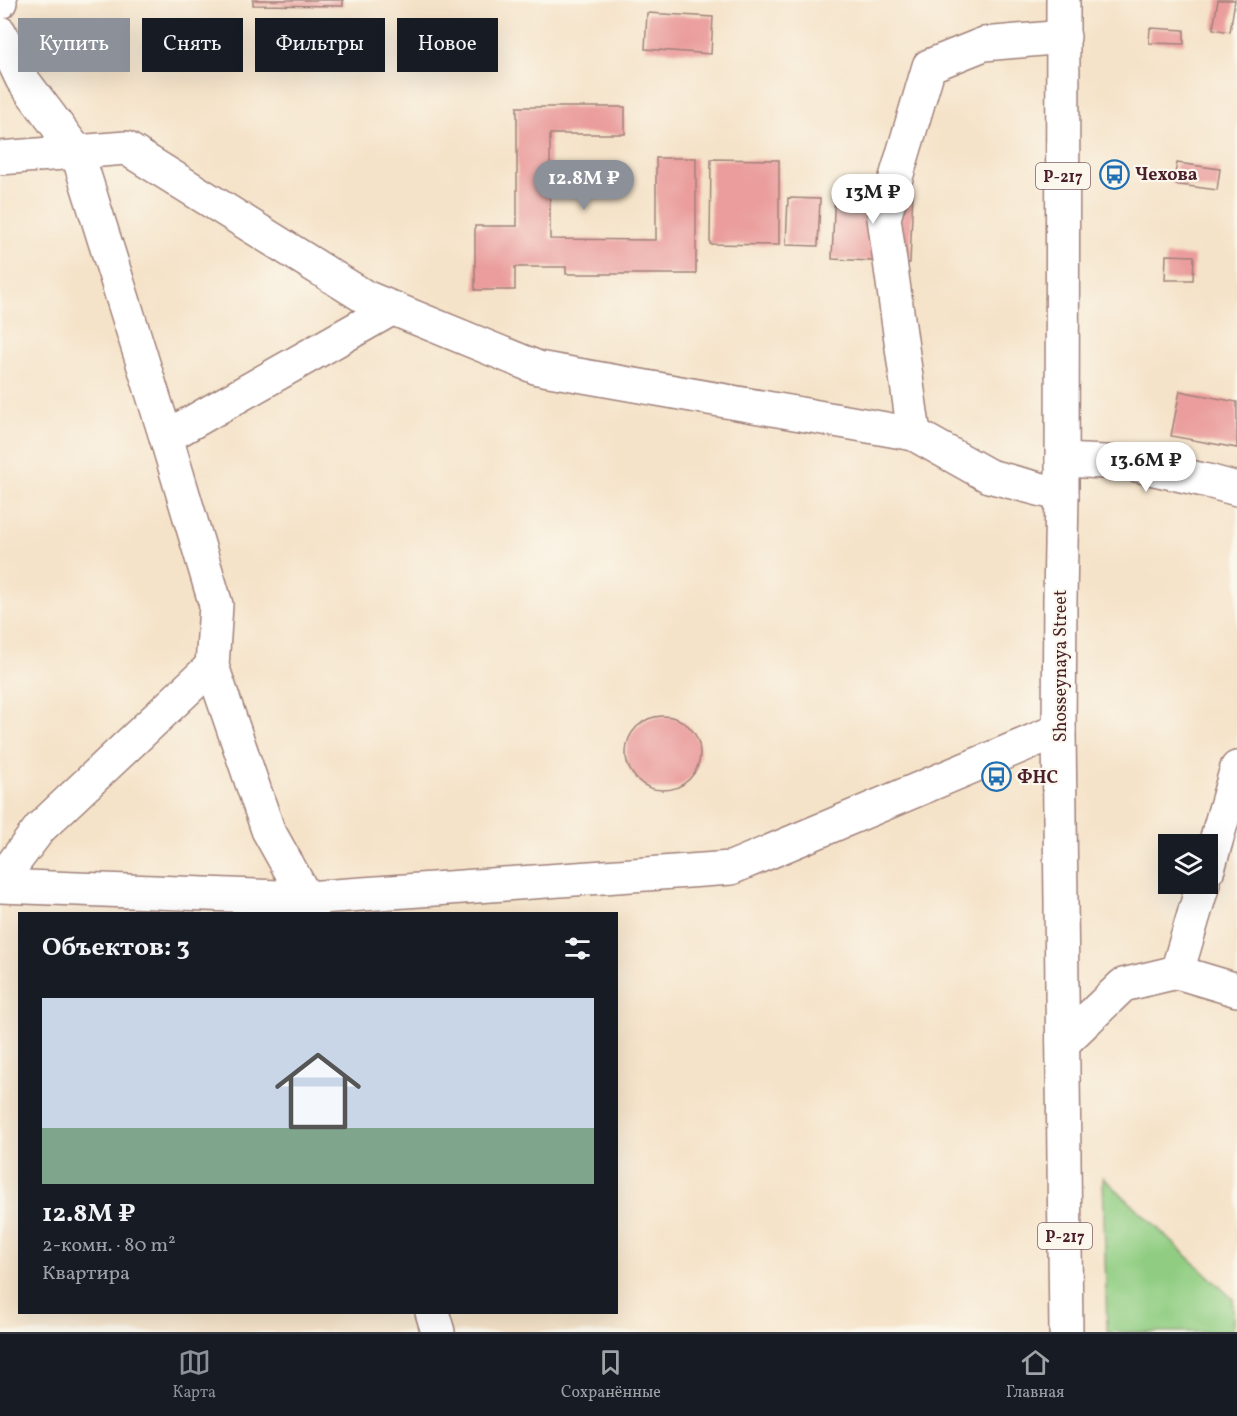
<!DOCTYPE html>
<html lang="ru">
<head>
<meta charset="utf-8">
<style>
  body { margin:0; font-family:Vollkorn,serif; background:#242831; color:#f1f3f6; height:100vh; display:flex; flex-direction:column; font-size:22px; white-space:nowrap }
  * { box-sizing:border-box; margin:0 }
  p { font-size:20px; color:#9ea1a6 }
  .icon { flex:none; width:33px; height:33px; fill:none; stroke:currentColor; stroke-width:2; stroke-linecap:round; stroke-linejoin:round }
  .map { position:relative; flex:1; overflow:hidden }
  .side { position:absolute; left:18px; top:912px; width:600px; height:402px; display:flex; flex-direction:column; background:#171b24; border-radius:0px; box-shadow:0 6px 24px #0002 }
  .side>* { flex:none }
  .top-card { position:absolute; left:18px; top:18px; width:600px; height:54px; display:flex; gap:12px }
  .tools { position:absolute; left:1158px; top:834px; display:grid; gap:12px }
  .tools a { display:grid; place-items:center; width:60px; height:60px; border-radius:0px; background:#171b24; box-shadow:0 6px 24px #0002; font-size:30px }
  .price { position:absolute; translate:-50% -51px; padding:0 14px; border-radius:21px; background:#fff; color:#222; font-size:20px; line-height:39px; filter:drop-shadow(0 2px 3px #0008) }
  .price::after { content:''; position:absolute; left:50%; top:36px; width:18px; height:14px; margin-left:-9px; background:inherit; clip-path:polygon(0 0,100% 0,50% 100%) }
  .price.selected { background:#8c9099; color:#fff }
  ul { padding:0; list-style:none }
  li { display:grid; align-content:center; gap:12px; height:318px; padding:0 24px }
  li+li { border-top:2px solid #363941 }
  li span { display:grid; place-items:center; height:186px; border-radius:0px; color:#555 }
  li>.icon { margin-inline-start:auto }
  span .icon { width:108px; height:108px; fill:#fffc; stroke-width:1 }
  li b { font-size:26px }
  h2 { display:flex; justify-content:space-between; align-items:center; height:72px; padding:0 24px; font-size:26px }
  .tag { padding:0 21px; border-radius:0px; background:#171b24; box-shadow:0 6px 24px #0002; font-size:21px; line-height:54px }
  .tag.selected { background:#8c9099; color:#fff }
  .tabs { display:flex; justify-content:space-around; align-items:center; height:84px; border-top:2px solid #363941; background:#171b24; font-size:16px; color:#9ea1a6 }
  .tabs a { display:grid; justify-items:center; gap:3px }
  .tabs .selected { color:#8c9099 }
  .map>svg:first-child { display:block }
  .green { fill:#90cd82; stroke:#6d7656; stroke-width:1.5 }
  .building { fill:#ea9d9c }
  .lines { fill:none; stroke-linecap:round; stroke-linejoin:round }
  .minor-casing { stroke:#a0817a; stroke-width:36 }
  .highway-casing { stroke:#a0817a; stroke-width:36 }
  .minor { stroke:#fff; stroke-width:33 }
  .highway { stroke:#fff; stroke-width:33 }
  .labels { text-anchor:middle; stroke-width:4.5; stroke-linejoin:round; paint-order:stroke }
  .shield { fill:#fbf7ec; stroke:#7f6065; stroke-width:1.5 }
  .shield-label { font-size:16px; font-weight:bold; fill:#4a1f2b }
  .poi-label { font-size:18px; font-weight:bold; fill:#4a1f2b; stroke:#fbf7ec; text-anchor:start }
  .street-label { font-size:18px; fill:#4a1f2b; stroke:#fbf7ec }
</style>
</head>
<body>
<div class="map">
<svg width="1237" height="1332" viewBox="0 0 1237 1332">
  <rect width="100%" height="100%" fill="#fbf7ec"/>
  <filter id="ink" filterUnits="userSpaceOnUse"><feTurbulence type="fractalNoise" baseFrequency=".0167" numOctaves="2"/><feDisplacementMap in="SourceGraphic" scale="12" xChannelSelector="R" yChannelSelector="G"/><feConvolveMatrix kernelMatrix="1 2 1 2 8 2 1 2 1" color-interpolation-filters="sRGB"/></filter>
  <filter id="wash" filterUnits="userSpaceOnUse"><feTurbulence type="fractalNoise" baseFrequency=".008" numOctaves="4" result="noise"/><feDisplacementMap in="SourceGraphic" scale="24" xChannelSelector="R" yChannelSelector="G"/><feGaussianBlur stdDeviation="1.35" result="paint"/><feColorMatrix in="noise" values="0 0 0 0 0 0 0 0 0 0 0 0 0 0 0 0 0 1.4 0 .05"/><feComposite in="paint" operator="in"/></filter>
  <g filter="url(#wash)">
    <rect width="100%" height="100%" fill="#f5e3c9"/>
    <path class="green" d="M1103,1177L1233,1299V1332H1107Z"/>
    <g id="blocks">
      <g class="building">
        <path d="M253,0H343V6L253,5Z"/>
        <path d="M1218,0H1235L1230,32L1213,29Z"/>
        <path d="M647,13L713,17L711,54L645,49Z"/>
        <path d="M1150,28L1184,30V44L1149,43Z"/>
        <path d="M517,107H625V134H550V239L656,240V158H696V274H566V267H515V290H475V226H517Z"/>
        <path d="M711,159L779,160V245L710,244Z"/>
        <path d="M1177,163L1220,169L1217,190L1173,184Z"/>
        <path d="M835,187L913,190L910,263L832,259Z"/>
        <path d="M788,198L820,199L818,246L786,245Z"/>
        <path d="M1166,255L1194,256L1193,280H1165Z"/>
        <path d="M1180,391L1237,402V448L1171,436Z"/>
        <circle cx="663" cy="753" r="37"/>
      </g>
    </g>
  </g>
  <g filter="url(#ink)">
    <use href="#blocks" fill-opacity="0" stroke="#a0817a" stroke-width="1.5"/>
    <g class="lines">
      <defs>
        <g id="minor">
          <path d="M0,2V0"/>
          <path d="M0,33L22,79L77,152L166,437L216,605L212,666L268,830L306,898L311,914"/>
          <path d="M0,158L126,148L365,297L538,368L914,434L989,476L1062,495"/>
          <path d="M914,434L884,218L929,66L984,44L1064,37"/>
          <path d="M166,437L393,308"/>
          <path d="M1062,460L1127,463L1208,481L1237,489"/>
          <path d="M1208,869L1237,768"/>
          <path d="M0,881L40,828L212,666"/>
          <path d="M1203,884L1177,972L1237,990"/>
          <path d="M0,886L306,898L731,868L1059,730"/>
          <path d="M1063,1043L1123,985L1177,972"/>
          <path d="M432,1312L438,1332"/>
        </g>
        <path id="highway" d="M1063,0L1062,495L1060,599L1059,730L1066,1332"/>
      </defs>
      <use href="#minor" class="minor-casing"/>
      <use href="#highway" class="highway-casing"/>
      <use href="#minor" class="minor"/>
      <use href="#highway" class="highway"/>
    </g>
  </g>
  <defs>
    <symbol id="bus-ring" viewBox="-11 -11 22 22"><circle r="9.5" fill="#fbf7ec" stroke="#1f6fb2" stroke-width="1.5"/><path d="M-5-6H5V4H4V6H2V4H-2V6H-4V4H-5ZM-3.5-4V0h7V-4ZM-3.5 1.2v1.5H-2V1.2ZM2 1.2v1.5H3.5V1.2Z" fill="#1f6fb2"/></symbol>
  </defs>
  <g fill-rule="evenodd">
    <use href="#bus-ring" x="1098" y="158" width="33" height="33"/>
    <use href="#bus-ring" x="980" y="760" width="33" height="33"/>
  </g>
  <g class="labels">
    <g class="shield">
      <rect x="1036" y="163" width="54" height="26" rx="4.5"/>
      <rect x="1038" y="1223" width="54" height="26" rx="4.5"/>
    </g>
    <g class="shield-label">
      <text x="1063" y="182">Р-217</text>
      <text x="1065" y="1242">Р-217</text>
    </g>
    <g class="poi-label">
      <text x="1135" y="180">Чехова</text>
      <text x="1017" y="783">ФНС</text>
    </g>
    <g class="street-label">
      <text transform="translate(1060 666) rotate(-90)" y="6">Shosseynaya Street</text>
    </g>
  </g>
</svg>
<div class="tools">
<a><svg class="icon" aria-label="layers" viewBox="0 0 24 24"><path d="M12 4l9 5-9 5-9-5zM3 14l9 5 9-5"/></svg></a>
</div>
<b class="price selected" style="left:584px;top:211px">12.8M ₽</b>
<b class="price" style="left:873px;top:225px">13M ₽</b>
<b class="price" style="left:1146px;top:493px">13.6M ₽</b>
<div class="top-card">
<a class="tag selected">Купить</a>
<a class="tag">Снять</a>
<a class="tag">Фильтры</a>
<a class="tag">Новое</a>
</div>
<section class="side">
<h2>Объектов: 3<svg class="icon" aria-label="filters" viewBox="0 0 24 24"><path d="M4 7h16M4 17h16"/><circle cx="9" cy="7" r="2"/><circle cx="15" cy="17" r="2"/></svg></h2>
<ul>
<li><span style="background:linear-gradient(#c9d6e8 70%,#7fa58c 0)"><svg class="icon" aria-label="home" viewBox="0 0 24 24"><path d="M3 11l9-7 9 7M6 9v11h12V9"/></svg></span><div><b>12.8M ₽</b><p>2-комн. · 80 m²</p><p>Квартира</p></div></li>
</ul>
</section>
</div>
<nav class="tabs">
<a class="selected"><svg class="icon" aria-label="map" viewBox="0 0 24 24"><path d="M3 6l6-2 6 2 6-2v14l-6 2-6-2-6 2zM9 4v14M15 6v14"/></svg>Карта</a>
<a><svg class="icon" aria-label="saved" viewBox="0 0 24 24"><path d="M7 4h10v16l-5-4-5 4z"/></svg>Сохранённые</a>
<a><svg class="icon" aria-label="home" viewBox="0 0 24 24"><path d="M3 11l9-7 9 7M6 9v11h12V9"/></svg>Главная</a>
</nav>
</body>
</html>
